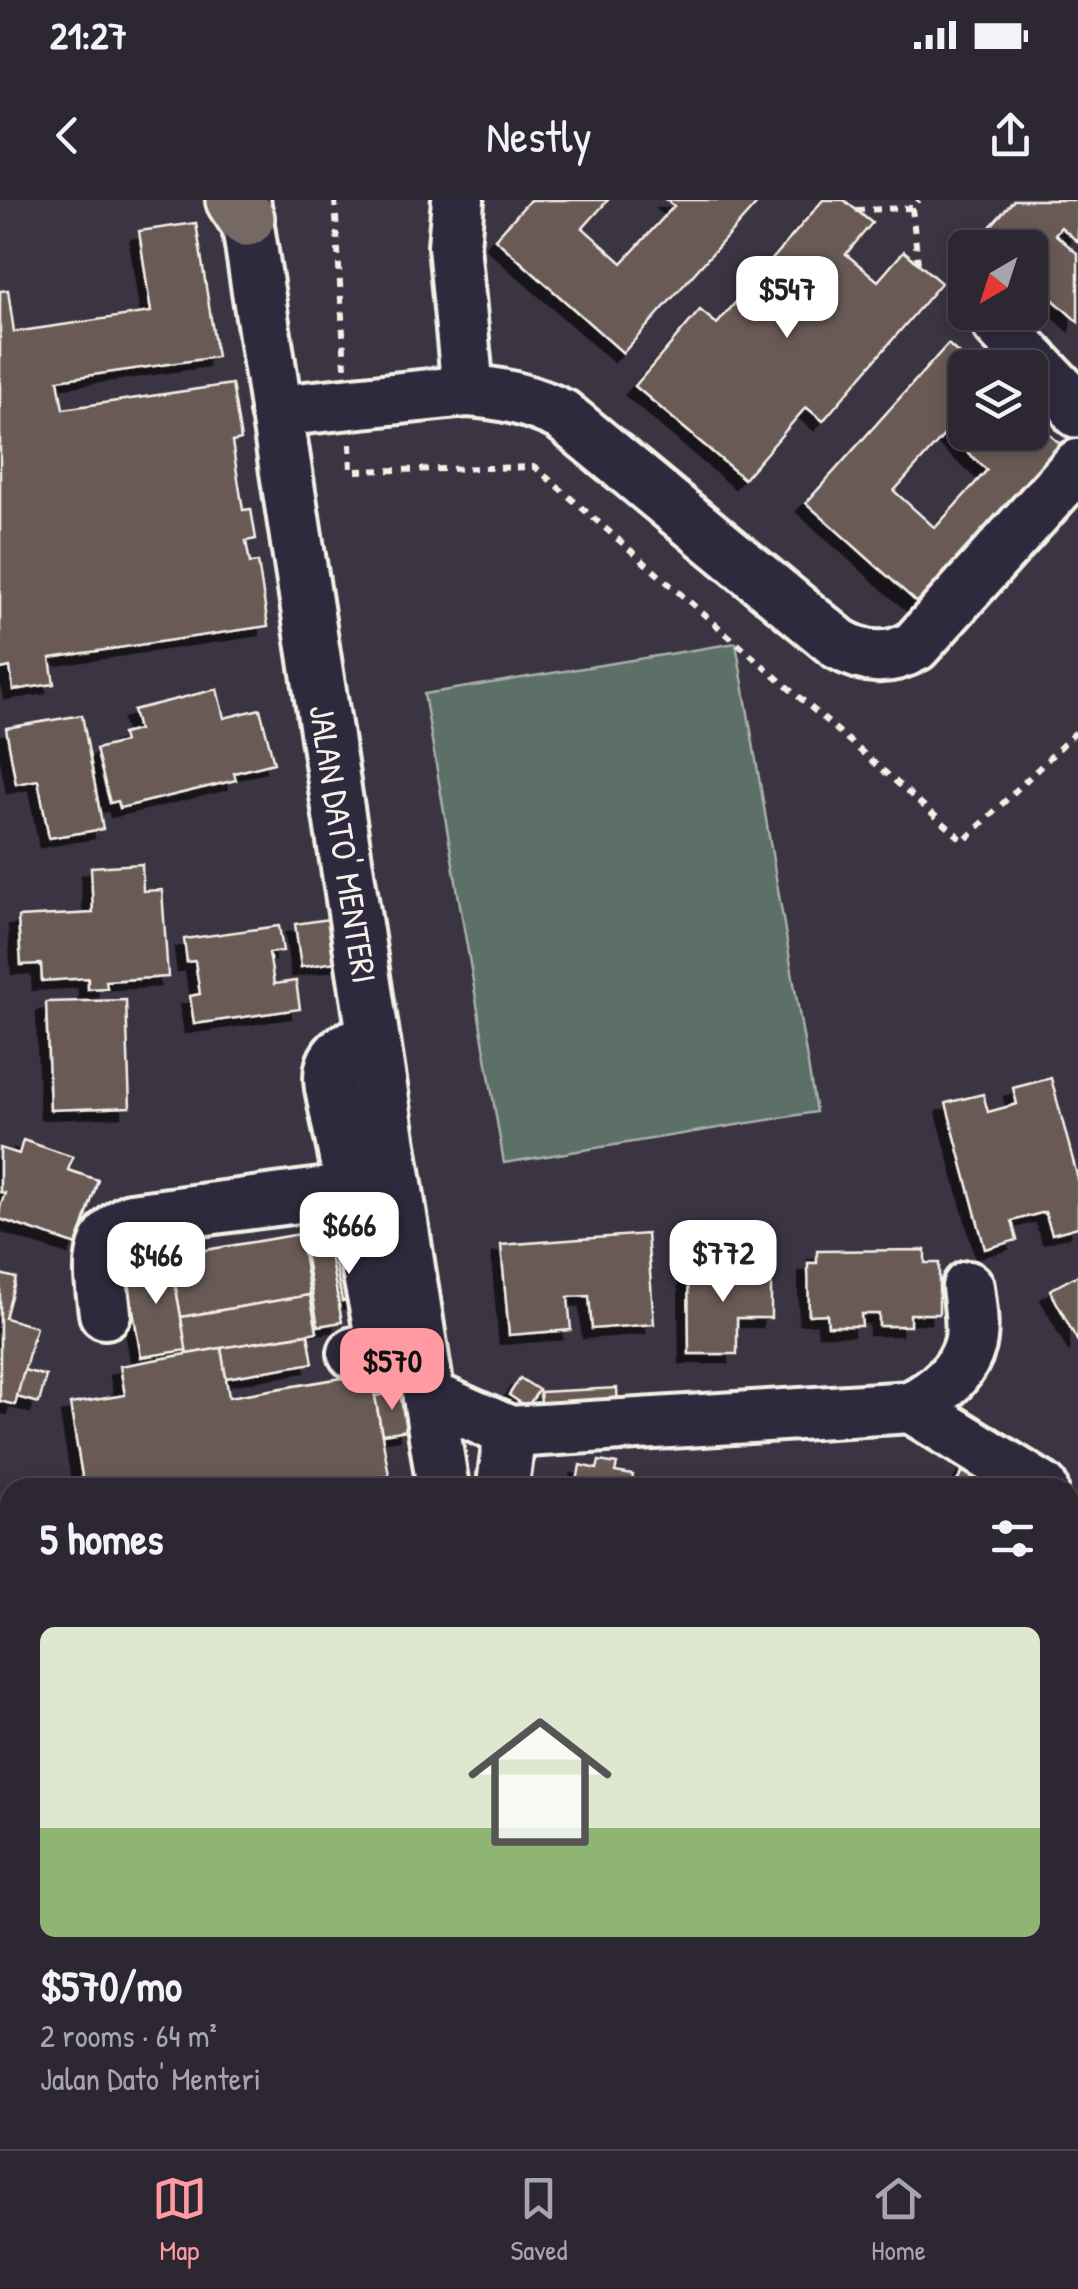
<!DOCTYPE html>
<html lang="en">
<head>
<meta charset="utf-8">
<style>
  body { margin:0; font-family:"Patrick Hand",sans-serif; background:#38333e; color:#f1f3f6; height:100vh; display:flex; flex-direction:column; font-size:38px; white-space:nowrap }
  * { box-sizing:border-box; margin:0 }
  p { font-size:32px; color:#a6a5ac }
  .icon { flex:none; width:55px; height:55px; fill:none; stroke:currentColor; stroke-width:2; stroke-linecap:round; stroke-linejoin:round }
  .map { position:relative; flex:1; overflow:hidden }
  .panel { position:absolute; left:0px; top:1278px; width:1080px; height:672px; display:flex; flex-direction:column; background:#2c2732; border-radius:30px 30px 0 0; box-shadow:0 5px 15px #0003,0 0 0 2px #48444d }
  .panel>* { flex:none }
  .needle { width:65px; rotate:219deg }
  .controls { position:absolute; left:948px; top:30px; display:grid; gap:20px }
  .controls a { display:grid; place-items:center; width:100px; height:100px; border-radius:15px; background:#2c2732; box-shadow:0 5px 15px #0003,0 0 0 2px #48444d; font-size:50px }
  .price { position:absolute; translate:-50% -85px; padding:0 22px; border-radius:20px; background:#fff; color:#222; font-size:32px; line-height:65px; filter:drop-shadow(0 2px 5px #0008) }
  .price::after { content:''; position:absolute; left:50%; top:60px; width:30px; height:22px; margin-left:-15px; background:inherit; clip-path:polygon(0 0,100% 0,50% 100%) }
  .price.selected { background:#ff9aa2; color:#111 }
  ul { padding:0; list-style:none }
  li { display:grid; align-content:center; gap:20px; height:530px; padding:0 40px }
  li span { display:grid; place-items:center; height:310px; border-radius:15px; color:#555 }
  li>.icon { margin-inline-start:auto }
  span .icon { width:180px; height:180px; fill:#fffc; stroke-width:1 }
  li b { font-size:42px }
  h2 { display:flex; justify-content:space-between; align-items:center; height:120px; padding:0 40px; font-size:42px }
  .status { display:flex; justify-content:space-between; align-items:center; height:70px; padding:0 50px; background:#2c2732; direction:ltr }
  .status svg { height:28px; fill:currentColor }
  header { display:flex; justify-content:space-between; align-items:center; height:130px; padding:0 40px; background:#2c2732; font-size:45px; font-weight:600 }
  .tab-bar { display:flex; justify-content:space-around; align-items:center; height:140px; border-top:2px solid #48444d; background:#2c2732; font-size:28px; color:#a6a5ac }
  .tab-bar a { display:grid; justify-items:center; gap:5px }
  .tab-bar .selected { color:#ff9aa2 }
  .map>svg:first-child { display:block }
  .green { fill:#5c6f68; stroke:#a8b0a8; stroke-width:2.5 }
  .building { fill:#695a57; stroke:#f4f1e8; stroke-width:2.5; fill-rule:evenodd; filter:url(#shadow) }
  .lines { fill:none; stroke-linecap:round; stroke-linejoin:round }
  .minor-casing { stroke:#f4f1e8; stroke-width:58 }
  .major-casing { stroke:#f4f1e8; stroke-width:62 }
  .path { stroke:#f4f1e8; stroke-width:6; stroke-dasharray:8 8; stroke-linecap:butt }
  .minor { stroke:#2f2a3d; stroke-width:50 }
  .major { stroke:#766964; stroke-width:55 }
  .labels { text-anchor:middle; stroke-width:8; stroke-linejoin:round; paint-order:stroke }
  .street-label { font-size:35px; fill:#f4f1e8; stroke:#2f2a3d }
</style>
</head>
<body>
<div class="status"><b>21:27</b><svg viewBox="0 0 49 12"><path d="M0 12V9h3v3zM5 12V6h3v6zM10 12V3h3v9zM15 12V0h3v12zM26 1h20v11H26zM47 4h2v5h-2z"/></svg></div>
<header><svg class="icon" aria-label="back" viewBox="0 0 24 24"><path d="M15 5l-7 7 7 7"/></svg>Nestly<svg class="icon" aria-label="share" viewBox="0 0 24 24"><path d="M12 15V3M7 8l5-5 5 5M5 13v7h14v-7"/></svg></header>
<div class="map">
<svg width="1078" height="1949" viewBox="0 0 1078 1949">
  <defs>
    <filter id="shadow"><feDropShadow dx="-9" dy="9" stdDeviation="0" flood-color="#0009"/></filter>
  </defs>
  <rect width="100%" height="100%" fill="#3b3442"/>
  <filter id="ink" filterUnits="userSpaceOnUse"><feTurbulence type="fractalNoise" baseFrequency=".01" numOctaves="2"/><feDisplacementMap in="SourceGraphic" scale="20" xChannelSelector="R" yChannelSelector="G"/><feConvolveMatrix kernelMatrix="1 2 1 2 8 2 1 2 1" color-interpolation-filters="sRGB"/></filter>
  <g filter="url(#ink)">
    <path class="green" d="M736,443L816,912L504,963L424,494Z"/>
    <g class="building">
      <path d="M530,0H608L583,28L622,63L674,6L667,0H760L623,153L495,39Z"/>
      <path d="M823,0H844L872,23L846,54L878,81L904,51L941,83L823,221L806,207L744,279L635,186L700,110L717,124Z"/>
      <path d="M1014,0H1078V42L1061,27L1055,34L1078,54V122L1030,79V48H994L982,36Z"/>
      <path d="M196,23L217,157L58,180L63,209L232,184L241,240L232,242L243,310L251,309L256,339L246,341L250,363L258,362L268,426L50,458L54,484L13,490L10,467L1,469L0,466V91L8,90L14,132L151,112L139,31Z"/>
      <path d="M948,144L975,168H965V232H1030V217L1074,256L931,415L806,303ZM946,233L987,270L935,328L894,291Z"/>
      <path d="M217,489L224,518L260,509L274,563L234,573L236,580L120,608L118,601L110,603L96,549L124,542L122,534L138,530L133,510Z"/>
      <path d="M82,515L103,629L49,638L38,580L16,584L6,528Z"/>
      <path d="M142,664L143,691L162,690L168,777L106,781L107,788L88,789V778L42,781L41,764L21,765L18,717L93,713L91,667Z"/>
      <path d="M336,718L343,761L301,767L295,724Z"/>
      <path d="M279,726L283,751L269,753L274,784L296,781L300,809L194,824L190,796L200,794L195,761L187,762L184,739Z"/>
      <path d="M126,800L130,907L50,910L46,802Z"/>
      <path d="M1051,878L1078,979V1027L1052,1034L1045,1012L1012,1021L1017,1040L985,1049L946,903L983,894L988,912L1017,904L1013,888Z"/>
      <path d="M23,940L73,957L68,970L98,980L77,1045L0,1019V1007L5,993L0,992V948L19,954Z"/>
      <path d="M300,1034L310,1095L181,1117L170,1056Z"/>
      <path d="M647,1034L654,1124L592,1129L589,1096L568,1097L571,1130L509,1135L501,1045Z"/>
      <path d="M327,1038L342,1122L318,1126L303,1042Z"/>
      <path d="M925,1050V1063H939V1114H910V1126H879V1114H861L862,1126H828L827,1114L809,1115L808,1063H817V1051Z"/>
      <path d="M358,1055L364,1097L342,1101L334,1058Z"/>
      <path d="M170,1056L187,1150L141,1157L125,1063Z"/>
      <path d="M688,1064H755V1080H771V1118H737V1154H689Z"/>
      <path d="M0,1074L16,1078L5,1118L36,1127L15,1205L0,1201Z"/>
      <path d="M1078,1075V1142L1050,1090Z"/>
      <path d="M310,1095L317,1132L187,1154L181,1117Z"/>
      <path d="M308,1134L313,1163L226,1178L221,1148Z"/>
      <path d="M221,1148L229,1197L371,1173L389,1275L315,1288H84L70,1204L125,1195L120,1166Z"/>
      <path d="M395,1154L401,1192L375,1196L368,1159Z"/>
      <path d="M24,1170L46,1176L39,1203L17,1197Z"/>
      <path d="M520,1178L539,1190L527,1207L509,1195Z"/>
      <path d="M617,1188L618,1210L542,1214L540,1192Z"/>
      <path d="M401,1192L408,1230L382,1234L375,1196Z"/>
      <path d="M599,1261L617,1264L615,1272L633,1275L631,1288H576L580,1265L597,1269Z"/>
      <path d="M968,1263L1008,1288H953Z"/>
      <path d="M758,1279L759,1288H700V1280Z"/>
      <path d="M362,1280L363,1288H315Z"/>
      <path d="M1070,1327L1078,1332V1380L1070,1375Z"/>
      <path d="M0,1835L10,1841V1911L0,1905Z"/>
      <path d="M922,1940H972L969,1949H919Z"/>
      <path d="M997,1940H1047L1044,1949H995Z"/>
    </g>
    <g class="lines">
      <defs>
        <g id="minor">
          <path d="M244,0L443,1288"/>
          <path d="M458,0L454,46L468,191"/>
          <path d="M998,124L1074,204L1078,212"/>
          <path d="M276,211L468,191C502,193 530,200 562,215L839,444C866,459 888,461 915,446L1078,265"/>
          <path d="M105,1113C101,1076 91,1040 131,1019L352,990"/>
          <path d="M354,1153L371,1149L382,1140L331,888C326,857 344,843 374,842"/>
          <path d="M429,1196L510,1232L911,1207L1042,1288"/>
          <path d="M911,1207C936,1194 962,1174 970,1144C974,1127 970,1104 968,1087"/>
          <path d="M505,1288L504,1277L510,1232"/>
          <path d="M0,1500L10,1503"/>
          <path d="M1070,1876L1078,1878"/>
          <path d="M544,1940L546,1949"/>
          <path d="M664,1940L666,1949"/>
        </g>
        <path id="major" d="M234,0L246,18"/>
      </defs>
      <use href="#minor" class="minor-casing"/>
      <use href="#major" class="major-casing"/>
      <g class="path">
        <path d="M335,0L345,167"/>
        <path d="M912,8L918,63"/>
        <path d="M856,10L912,8L919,0"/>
        <path d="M350,244L351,271L535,267L964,641L1078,530"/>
      </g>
      <use href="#minor" class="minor"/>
      <use href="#major" class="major"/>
    </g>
  </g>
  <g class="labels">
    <g class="street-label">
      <text transform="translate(343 644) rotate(81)" y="12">JALAN DATO' MENTERI</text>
    </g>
  </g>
</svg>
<div class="controls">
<a><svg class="needle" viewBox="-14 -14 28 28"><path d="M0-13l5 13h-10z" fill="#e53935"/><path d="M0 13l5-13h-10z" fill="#a6a5ac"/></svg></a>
<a><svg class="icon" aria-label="layers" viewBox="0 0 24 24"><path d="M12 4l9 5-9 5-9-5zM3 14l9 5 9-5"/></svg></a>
</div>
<b class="price" style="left:787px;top:141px">$547</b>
<b class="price" style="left:349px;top:1077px">$666</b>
<b class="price" style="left:723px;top:1105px">$772</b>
<b class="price" style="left:156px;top:1107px">$466</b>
<b class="price selected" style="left:392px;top:1213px">$570</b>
<section class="panel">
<h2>5 homes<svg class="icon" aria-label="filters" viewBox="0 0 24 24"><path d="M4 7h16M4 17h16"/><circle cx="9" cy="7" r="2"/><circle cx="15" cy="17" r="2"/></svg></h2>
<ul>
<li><span style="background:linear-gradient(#dfe7d0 65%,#8fb573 0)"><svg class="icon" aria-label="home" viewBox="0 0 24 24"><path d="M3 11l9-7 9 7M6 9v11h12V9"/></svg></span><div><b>$570/mo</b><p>2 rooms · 64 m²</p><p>Jalan Dato' Menteri</p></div></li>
</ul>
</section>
</div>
<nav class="tab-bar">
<a class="selected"><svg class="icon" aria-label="map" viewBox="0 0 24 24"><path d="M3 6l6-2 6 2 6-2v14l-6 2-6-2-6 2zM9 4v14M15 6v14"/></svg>Map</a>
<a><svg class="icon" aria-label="saved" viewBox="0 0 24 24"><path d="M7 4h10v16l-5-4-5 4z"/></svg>Saved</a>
<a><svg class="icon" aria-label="home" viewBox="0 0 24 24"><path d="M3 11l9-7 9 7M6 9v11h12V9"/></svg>Home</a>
</nav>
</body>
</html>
